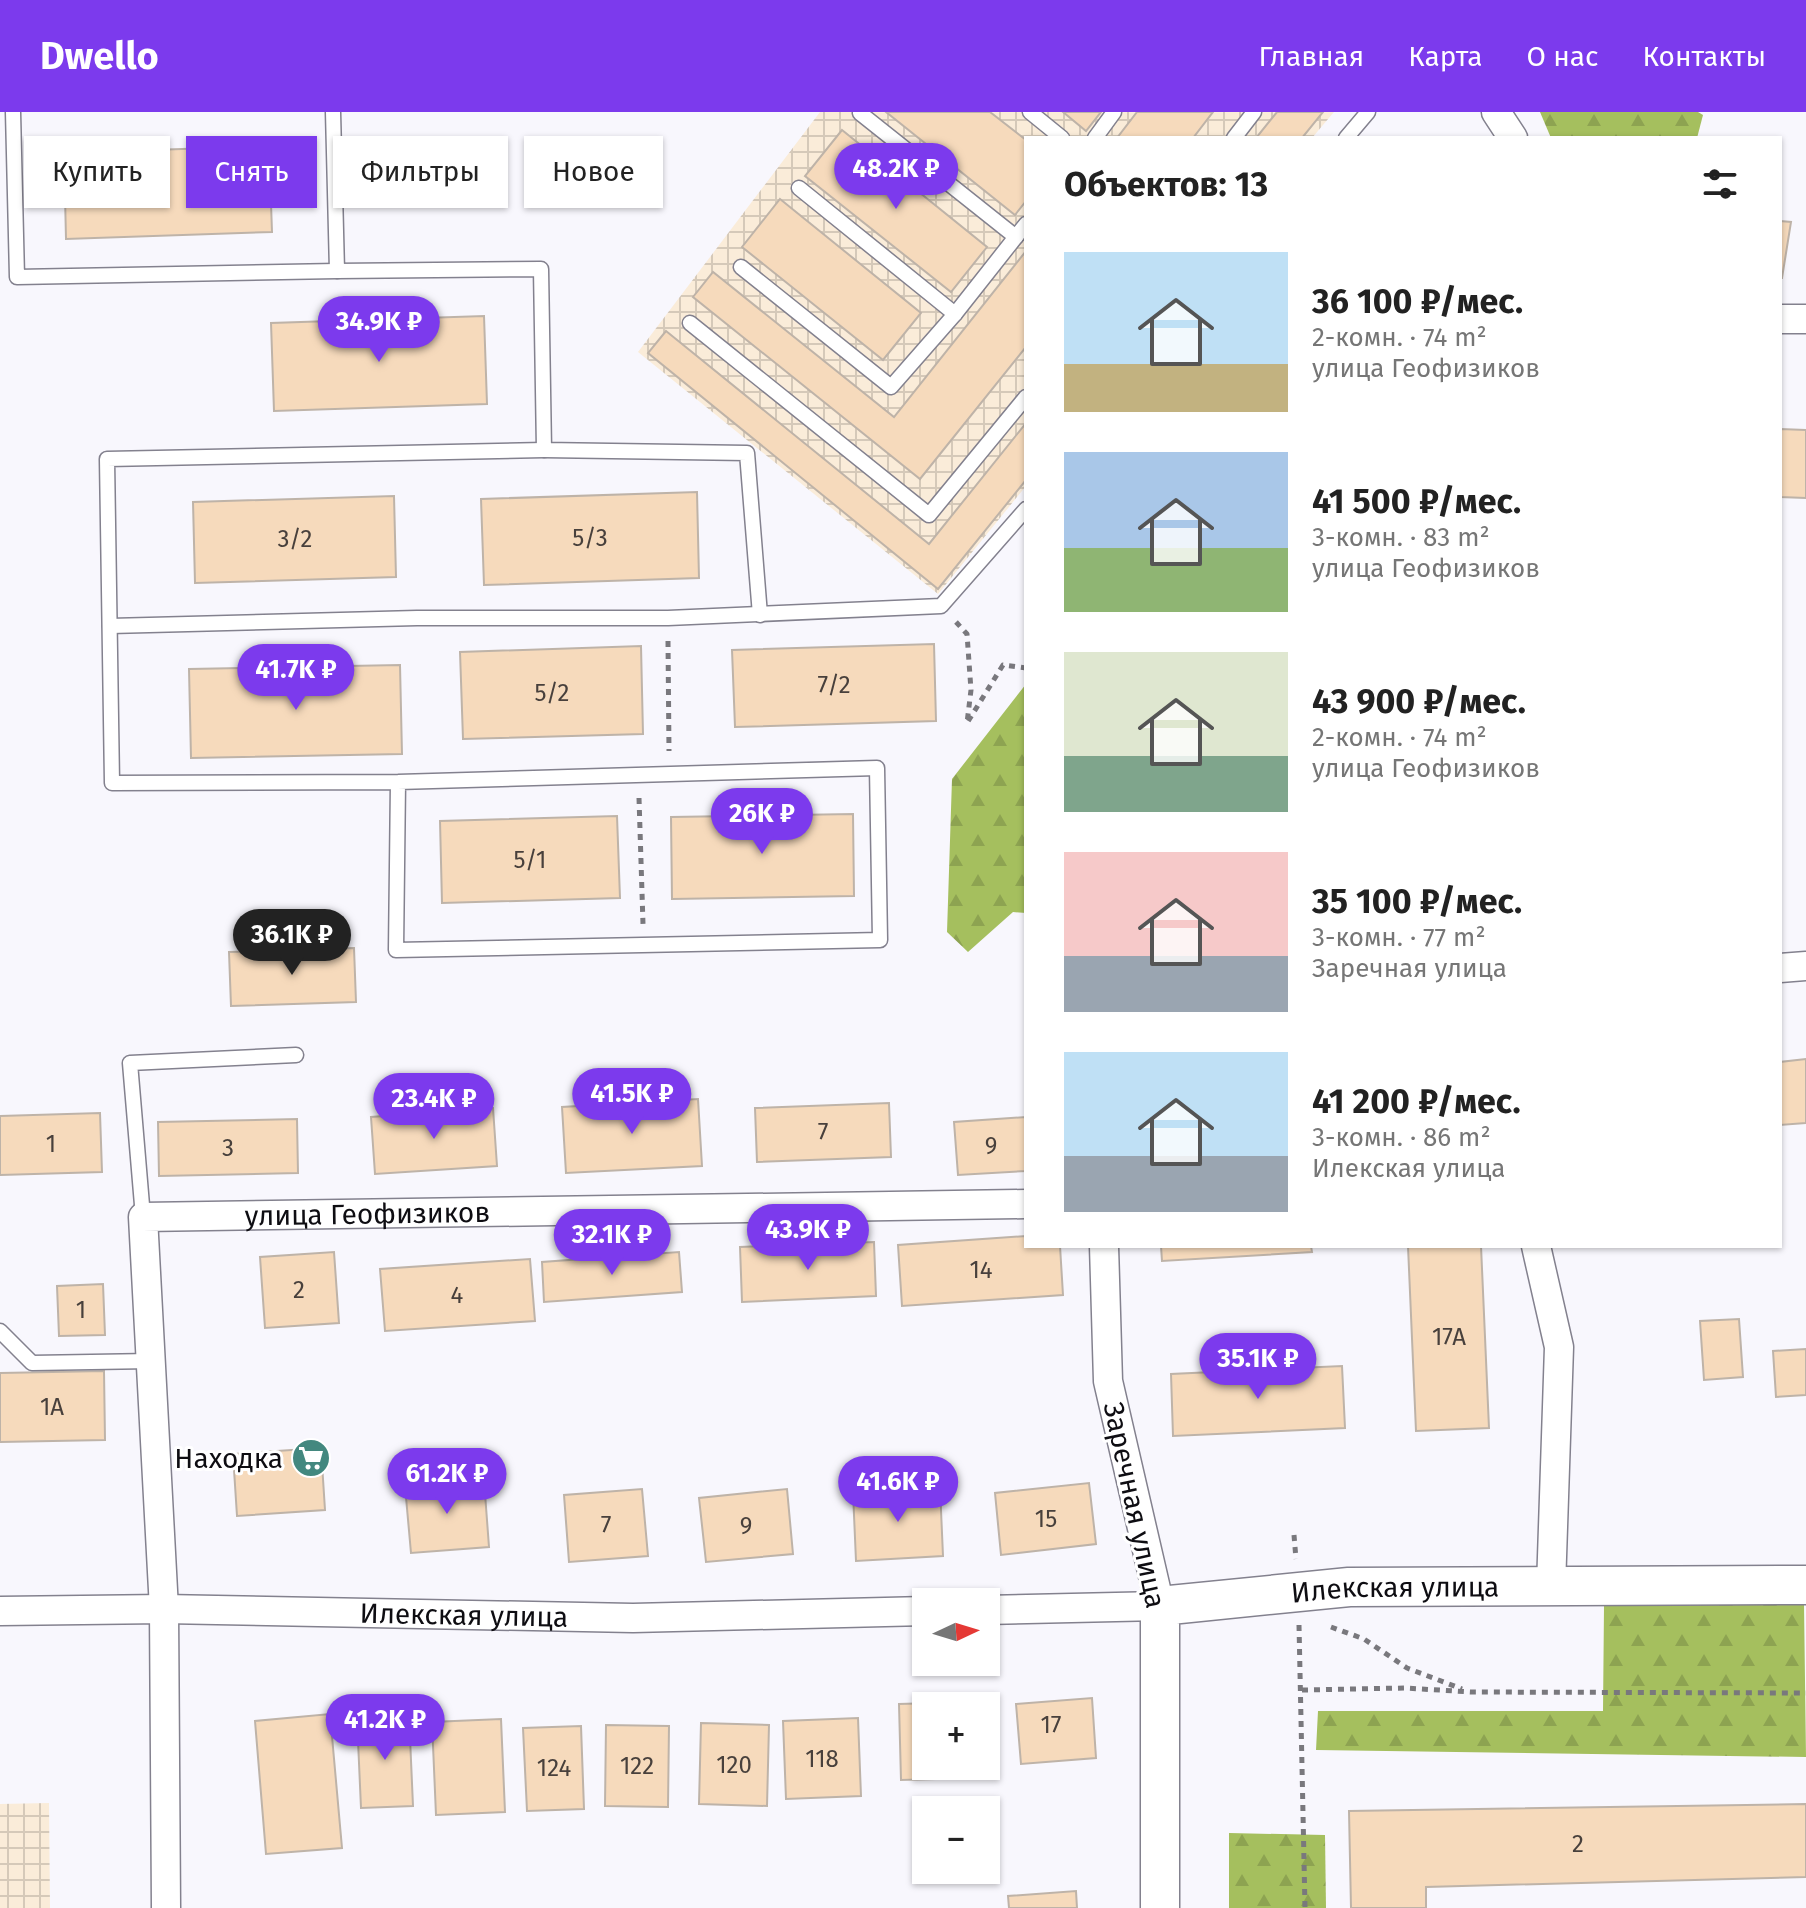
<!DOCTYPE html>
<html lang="ru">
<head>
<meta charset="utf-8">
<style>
  body { margin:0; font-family:"Fira Sans",sans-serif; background:#f6f6f6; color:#222; height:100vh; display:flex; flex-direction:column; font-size:30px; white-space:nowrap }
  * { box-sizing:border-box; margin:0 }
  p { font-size:26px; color:#767676 }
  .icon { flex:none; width:44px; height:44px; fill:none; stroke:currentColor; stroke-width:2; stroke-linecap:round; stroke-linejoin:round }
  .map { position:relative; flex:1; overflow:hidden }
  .panel { position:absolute; left:1024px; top:24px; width:758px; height:1112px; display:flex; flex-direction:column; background:#fff; border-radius:0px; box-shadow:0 2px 6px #0004 }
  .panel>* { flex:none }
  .banner { position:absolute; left:24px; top:24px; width:760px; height:72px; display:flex; gap:16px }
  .needle { width:52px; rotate:86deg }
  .fabs { position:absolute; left:912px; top:1476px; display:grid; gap:16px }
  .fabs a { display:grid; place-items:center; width:88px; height:88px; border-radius:0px; background:#fff; box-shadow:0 2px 6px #0004; font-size:40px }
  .price { position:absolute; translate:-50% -68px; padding:0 18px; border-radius:28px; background:#7c3aed; color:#fff; font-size:26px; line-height:52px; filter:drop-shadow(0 2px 4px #0008) }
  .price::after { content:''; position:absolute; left:50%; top:48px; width:24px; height:18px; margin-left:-12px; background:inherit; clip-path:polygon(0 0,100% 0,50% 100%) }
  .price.active { background:#222; color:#fff }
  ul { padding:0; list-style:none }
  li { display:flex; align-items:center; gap:24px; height:200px; padding:0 40px }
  li span { display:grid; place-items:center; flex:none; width:224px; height:160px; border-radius:0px; color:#555 }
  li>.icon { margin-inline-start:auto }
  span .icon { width:96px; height:96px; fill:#fffc; stroke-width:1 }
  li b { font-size:34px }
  h2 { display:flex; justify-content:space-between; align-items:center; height:96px; padding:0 40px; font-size:34px }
  .pill { padding:0 28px; border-radius:0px; background:#fff; box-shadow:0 2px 6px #0004; font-size:28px; line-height:72px }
  .pill.active { background:#7c3aed; color:#fff }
  header { display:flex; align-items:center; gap:48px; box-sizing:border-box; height:112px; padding:0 40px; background:#7c3aed; color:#fff }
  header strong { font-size:38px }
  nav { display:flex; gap:44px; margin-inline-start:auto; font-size:28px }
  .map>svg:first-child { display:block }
  .industrial { fill:url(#industrial-grid) }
  .forest { fill:url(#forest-firs) }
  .building { fill:#f6dabc; stroke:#beb3a8; stroke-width:2 }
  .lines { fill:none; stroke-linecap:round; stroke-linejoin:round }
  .lane-casing { stroke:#83818e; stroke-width:17 }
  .street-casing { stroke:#83818e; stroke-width:31 }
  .secondary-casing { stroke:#83818e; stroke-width:41 }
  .path { stroke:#79787d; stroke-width:5; stroke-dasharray:6 6; stroke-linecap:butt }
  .lane { stroke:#fff; stroke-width:14 }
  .street { stroke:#fff; stroke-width:28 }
  .secondary { stroke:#fff; stroke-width:38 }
  .labels { text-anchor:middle; stroke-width:6; stroke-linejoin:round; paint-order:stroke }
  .number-label { font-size:24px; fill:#48403c }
  .street-label { font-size:28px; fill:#0e0d12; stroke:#fff }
  .poi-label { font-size:28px; fill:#0e0d12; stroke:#fff; text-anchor:end }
</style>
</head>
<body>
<header>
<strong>Dwello</strong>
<nav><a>Главная</a><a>Карта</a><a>О нас</a><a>Контакты</a></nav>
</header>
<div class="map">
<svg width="1806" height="1796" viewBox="0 0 1806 1796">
  <defs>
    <pattern id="industrial-grid" width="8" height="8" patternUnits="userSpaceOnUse" patternTransform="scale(2)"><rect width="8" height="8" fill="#faecd9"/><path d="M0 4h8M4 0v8" fill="none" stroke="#d5c9b9"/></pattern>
    <pattern id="forest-firs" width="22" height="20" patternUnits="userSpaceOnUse" patternTransform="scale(2)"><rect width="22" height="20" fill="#a5bf5e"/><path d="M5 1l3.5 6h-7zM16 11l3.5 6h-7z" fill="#8da351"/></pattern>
  </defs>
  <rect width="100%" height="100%" fill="#f8f7fd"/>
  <g class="industrial">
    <path d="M820,0H1334L1312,26H1026V374L938,482L638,240Z"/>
    <path d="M49,1691L50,1796H0V1692Z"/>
  </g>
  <g class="forest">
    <path d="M1540,0H1698L1703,3L1697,26H1551Z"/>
    <path d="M1026,572V801L1013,800L968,840L947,820L952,667Z"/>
    <path d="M1804,1492L1806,1645L1316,1638L1318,1599H1603L1604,1494Z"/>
    <path d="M1229,1721L1325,1723L1326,1796H1229Z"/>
  </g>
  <g class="building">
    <path d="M886,0H990L1026,28V89L1015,103Z"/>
    <path d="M1063,0H1101L1086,19Z"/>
    <path d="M1137,0H1213L1193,26H1117Z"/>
    <path d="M1277,0H1323L1302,26H1256Z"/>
    <path d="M842,18L987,135L951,180L805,64Z"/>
    <path d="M269,34L272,120L66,127L64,41Z"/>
    <path d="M780,87L921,201L883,248L742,135Z"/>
    <path d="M1780,109L1791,110L1782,166H1780Z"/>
    <path d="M1026,139V235L920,367L693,185L713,160L894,305Z"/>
    <path d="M484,204L487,292L274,299L271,211Z"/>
    <path d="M666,219L929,432L1026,311V368L938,477L648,241Z"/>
    <path d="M1780,317L1806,318V386L1780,385Z"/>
    <path d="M697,380L699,466L484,473L481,387Z"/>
    <path d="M394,384L396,465L195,471L193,390Z"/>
    <path d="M934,532L936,609L735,615L732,538Z"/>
    <path d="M641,534L643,622L463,627L460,540Z"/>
    <path d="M400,553L402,642L191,646L189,557Z"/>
    <path d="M853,702L854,784L672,787L671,705Z"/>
    <path d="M617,704L620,786L442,791L440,709Z"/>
    <path d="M354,836L356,890L231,894L229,840Z"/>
    <path d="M1806,947V1011L1780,1013V950Z"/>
    <path d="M698,987L702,1054L566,1061L562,995Z"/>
    <path d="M889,991L891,1045L757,1050L755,996Z"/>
    <path d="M493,996L497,1054L375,1062L371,1005Z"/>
    <path d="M100,1001L102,1060L0,1063V1004Z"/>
    <path d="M1026,1005V1059L958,1063L954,1010Z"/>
    <path d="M297,1007L298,1061L159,1064L158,1010Z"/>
    <path d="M1026,1124V1134H1060L1063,1183L902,1194L898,1133Z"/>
    <path d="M874,1130L876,1184L742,1190L740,1135Z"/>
    <path d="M1161,1134H1311L1312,1140L1162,1149Z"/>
    <path d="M1408,1134H1481L1489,1316L1416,1319Z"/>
    <path d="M334,1140L339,1211L265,1216L260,1145Z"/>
    <path d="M679,1140L682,1180L544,1190L542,1150Z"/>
    <path d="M530,1147L535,1209L385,1219L380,1157Z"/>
    <path d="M103,1172L105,1223L59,1224L57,1174Z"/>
    <path d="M1739,1207L1743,1265L1704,1268L1700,1209Z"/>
    <path d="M1806,1237V1283L1776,1285L1773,1239Z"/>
    <path d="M1342,1254L1345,1316L1173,1324L1171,1262Z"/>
    <path d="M104,1259L105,1328L0,1330V1261Z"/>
    <path d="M321,1336L325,1398L237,1404L233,1342Z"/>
    <path d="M484,1368L489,1435L411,1441L405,1374Z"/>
    <path d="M1089,1371L1096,1432L1001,1443L995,1381Z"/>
    <path d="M940,1375L943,1444L856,1449L853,1380Z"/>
    <path d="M642,1377L648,1444L569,1450L564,1383Z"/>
    <path d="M787,1377L793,1442L706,1450L699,1386Z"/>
    <path d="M1092,1586L1096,1646L1021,1652L1016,1592Z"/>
    <path d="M969,1590V1594H926V1654H971V1666L901,1668L899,1592Z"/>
    <path d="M330,1602L342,1736L266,1742L255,1609Z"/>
    <path d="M409,1603L413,1694L361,1696L357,1606Z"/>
    <path d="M858,1606L861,1684L786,1687L783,1609Z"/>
    <path d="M501,1607L505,1700L436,1703L432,1610Z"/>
    <path d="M701,1611L769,1613L767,1694L699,1692Z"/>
    <path d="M606,1613L669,1614L668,1695L605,1694Z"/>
    <path d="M581,1614L584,1697L527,1699L523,1616Z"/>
    <path d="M1806,1692V1765L1426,1775V1796H1351L1349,1699Z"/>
    <path d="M1076,1779L1077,1796H1009L1008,1784Z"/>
  </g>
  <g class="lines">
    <defs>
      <g id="lane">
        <path d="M13,0L17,165L337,159"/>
        <path d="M333,0L337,159L541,157L544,338L747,341L760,503"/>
        <path d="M1030,0L1062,26"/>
        <path d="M860,1L1016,125"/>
        <path d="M1095,26L1114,0"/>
        <path d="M1234,26L1254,0"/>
        <path d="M1346,26L1368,0"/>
        <path d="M799,76L955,202"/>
        <path d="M741,155L891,275L955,202L1026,112"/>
        <path d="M690,211L929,403L1026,285"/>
        <path d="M110,514L417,506H668L941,494L1026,397"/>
        <path d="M398,670L396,838L880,828L877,656L398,670L112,671L107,347L544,338"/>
        <path d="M143,1105L130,951L296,943"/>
        <path d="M0,1219L32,1251L151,1249"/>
      </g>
      <g id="street">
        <path d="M1496,0L1513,26"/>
        <path d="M1780,207H1806"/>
        <path d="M1780,856L1806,854"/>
        <path d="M1536,1134L1559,1235L1551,1475"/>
        <path d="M986,1498L1160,1494L1108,1269L1104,1134"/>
        <path id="s1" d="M0,1499L164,1497L633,1506L926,1499"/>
        <path id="s2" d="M166,1796L164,1497L143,1105L1026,1092"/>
      </g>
      <g id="secondary">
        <path id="s3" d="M1160,1796V1494L1349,1475L1806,1473"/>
      </g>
    </defs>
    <use href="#lane" class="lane-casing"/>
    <use href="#street" class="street-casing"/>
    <use href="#secondary" class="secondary-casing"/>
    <g class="path">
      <path d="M956,510L967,522L971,578L967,611L1003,553L1026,556"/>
      <path d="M668,529L669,639"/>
      <path d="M639,686L643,812"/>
      <path d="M1294,1423L1296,1447"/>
      <path d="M1299,1513L1305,1796"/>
      <path d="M1331,1515L1364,1527L1407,1556L1462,1577"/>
      <path d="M1302,1578L1405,1576L1471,1580L1806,1581"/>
    </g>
    <use href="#lane" class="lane"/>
    <use href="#street" class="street"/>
    <use href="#secondary" class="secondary"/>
  </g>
  <defs>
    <symbol id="supermarket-disc" viewBox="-11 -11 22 22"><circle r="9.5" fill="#43887f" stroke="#fff"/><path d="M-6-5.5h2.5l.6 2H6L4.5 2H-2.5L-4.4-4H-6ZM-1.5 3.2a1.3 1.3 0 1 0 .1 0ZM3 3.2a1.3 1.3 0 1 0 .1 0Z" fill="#fff"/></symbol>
  </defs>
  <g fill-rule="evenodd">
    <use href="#supermarket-disc" x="289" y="1324" width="44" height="44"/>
  </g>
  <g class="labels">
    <g class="number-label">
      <text x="590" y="434">5/3</text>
      <text x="295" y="435">3/2</text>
      <text x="834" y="581">7/2</text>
      <text x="552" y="589">5/2</text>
      <text x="530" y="756">5/1</text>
      <text x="823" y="1028">7</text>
      <text x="51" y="1040">1</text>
      <text x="991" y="1042">9</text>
      <text x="228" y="1044">3</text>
      <text x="981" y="1166">14</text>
      <text x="299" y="1186">2</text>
      <text x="457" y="1191">4</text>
      <text x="81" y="1206">1</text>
      <text x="1449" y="1233">17А</text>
      <text x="52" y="1303">1А</text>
      <text x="1046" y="1415">15</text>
      <text x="606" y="1421">7</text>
      <text x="746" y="1422">9</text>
      <text x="1051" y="1621">17</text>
      <text x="822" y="1655">118</text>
      <text x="734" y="1661">120</text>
      <text x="637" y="1662">122</text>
      <text x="554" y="1664">124</text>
      <text x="1578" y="1740">2</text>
    </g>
    <g class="street-label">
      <text dy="10" stroke="none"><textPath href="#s2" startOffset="916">улица Геофизиков</textPath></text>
      <text transform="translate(1135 1393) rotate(78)" y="10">Заречная улица</text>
      <text dy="10" stroke="none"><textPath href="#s3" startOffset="538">Илекская улица</textPath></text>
      <text dy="10" stroke="none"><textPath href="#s1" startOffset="464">Илекская улица</textPath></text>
    </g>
    <g class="poi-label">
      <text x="283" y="1356">Находка</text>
    </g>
  </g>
</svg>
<div class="fabs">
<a><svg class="needle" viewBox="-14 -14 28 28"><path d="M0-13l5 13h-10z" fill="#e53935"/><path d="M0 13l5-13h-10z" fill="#767676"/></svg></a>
<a>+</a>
<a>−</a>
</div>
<b class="price" style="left:896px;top:99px">48.2K ₽</b>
<b class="price" style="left:379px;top:252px">34.9K ₽</b>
<b class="price" style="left:296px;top:600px">41.7K ₽</b>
<b class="price" style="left:762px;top:744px">26K ₽</b>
<b class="price active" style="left:292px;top:865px">36.1K ₽</b>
<b class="price" style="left:632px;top:1024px">41.5K ₽</b>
<b class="price" style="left:434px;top:1029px">23.4K ₽</b>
<b class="price" style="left:808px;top:1160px">43.9K ₽</b>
<b class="price" style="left:612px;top:1165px">32.1K ₽</b>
<b class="price" style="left:1258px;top:1289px">35.1K ₽</b>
<b class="price" style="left:447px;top:1404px">61.2K ₽</b>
<b class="price" style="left:898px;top:1412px">41.6K ₽</b>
<b class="price" style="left:385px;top:1650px">41.2K ₽</b>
<div class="banner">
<a class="pill">Купить</a>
<a class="pill active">Снять</a>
<a class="pill">Фильтры</a>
<a class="pill">Новое</a>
</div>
<section class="panel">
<h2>Объектов: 13<svg class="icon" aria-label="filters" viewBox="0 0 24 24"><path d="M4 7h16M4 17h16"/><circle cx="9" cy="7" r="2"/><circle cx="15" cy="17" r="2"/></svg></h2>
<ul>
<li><span style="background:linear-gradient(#bfe0f5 70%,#c2b280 0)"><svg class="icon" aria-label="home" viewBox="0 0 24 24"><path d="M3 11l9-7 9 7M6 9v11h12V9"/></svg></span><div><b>36 100 ₽/мес.</b><p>2-комн. · 74 m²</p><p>улица Геофизиков</p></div></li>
<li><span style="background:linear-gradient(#a9c7e8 60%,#8fb573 0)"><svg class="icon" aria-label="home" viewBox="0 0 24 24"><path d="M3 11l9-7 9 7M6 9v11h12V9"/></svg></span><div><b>41 500 ₽/мес.</b><p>3-комн. · 83 m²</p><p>улица Геофизиков</p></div></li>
<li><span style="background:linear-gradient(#dfe7d0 65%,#7fa58c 0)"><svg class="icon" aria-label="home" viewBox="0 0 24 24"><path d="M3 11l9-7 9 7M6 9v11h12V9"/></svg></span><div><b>43 900 ₽/мес.</b><p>2-комн. · 74 m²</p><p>улица Геофизиков</p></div></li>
<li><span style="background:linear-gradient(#f6c9c9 65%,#9aa5b1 0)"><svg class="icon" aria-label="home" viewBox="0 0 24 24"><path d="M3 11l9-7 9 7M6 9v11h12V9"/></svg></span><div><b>35 100 ₽/мес.</b><p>3-комн. · 77 m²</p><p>Заречная улица</p></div></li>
<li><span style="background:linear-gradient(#bfe0f5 65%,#9aa5b1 0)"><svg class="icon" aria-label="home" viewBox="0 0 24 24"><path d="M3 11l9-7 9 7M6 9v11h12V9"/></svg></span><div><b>41 200 ₽/мес.</b><p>3-комн. · 86 m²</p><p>Илекская улица</p></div></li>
</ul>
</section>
</div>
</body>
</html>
